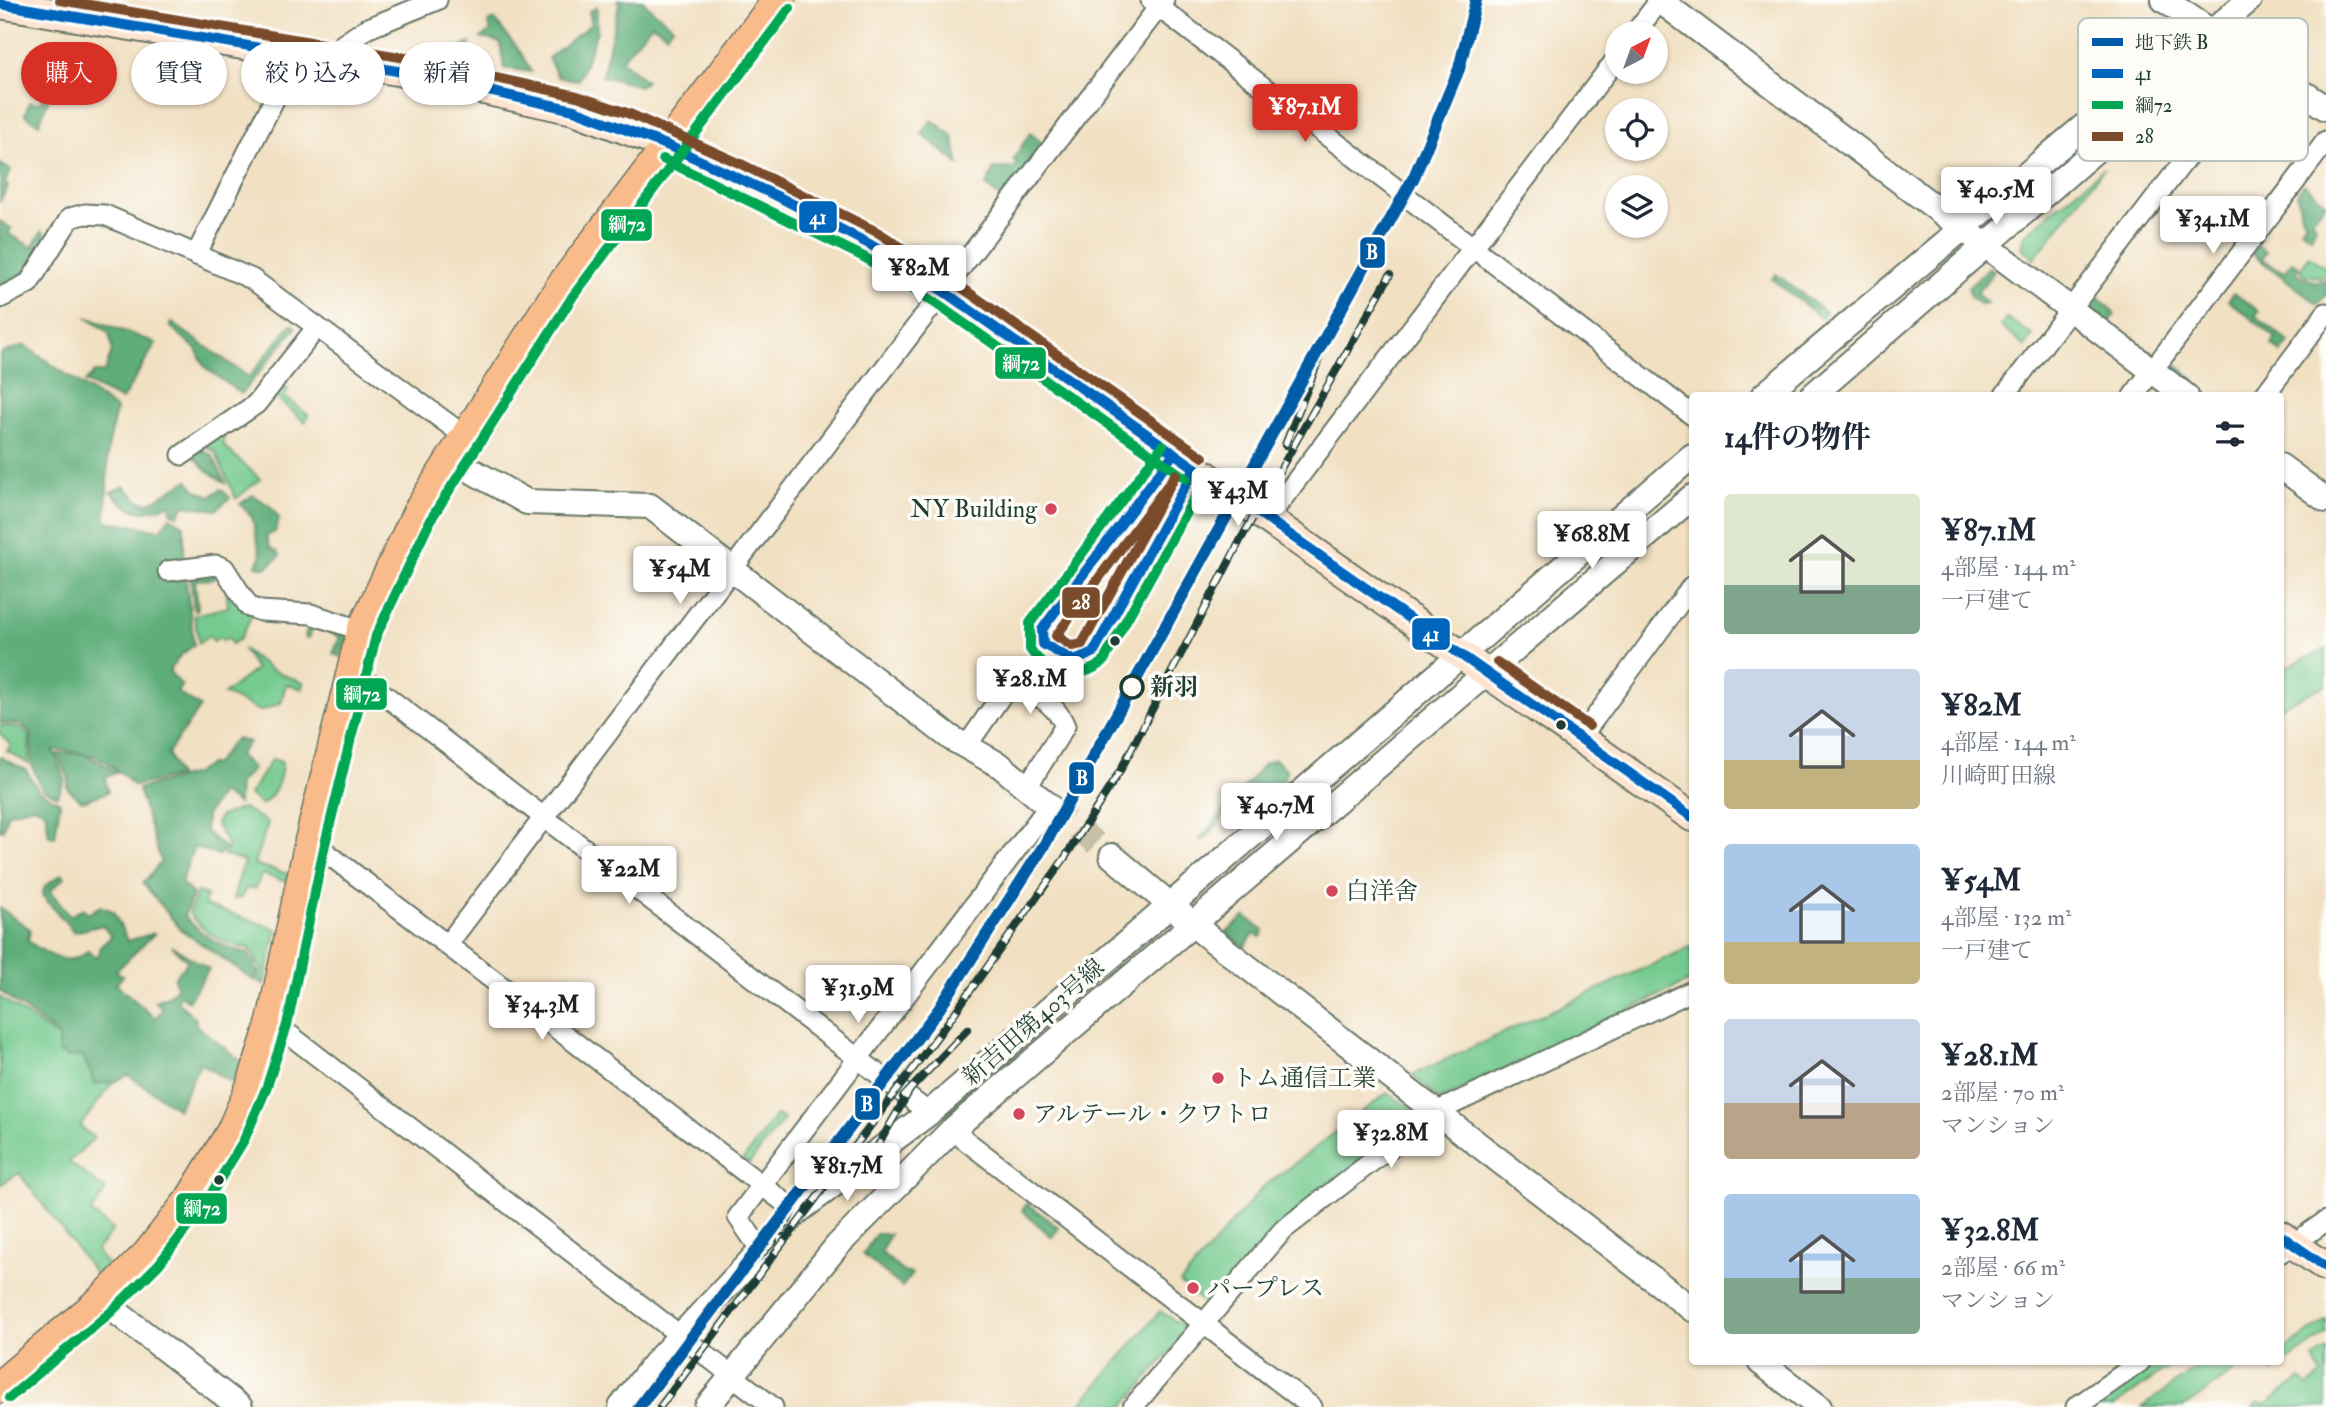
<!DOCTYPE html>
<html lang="ja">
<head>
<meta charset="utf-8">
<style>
  body { margin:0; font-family:"IM FELL Double Pica","Noto Serif JP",serif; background:#f2f2f3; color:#1f2937; height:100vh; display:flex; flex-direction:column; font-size:26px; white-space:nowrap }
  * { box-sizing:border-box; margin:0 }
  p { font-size:23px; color:#747a83 }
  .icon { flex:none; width:38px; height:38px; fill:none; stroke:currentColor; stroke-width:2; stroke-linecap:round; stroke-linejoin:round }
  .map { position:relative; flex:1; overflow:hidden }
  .drawer { position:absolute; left:1689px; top:392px; width:595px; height:973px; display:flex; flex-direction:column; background:#fff; border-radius:7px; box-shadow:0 2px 5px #0004 }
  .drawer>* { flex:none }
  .hud { position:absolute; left:21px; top:42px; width:665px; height:63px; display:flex; gap:14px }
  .needle { width:46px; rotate:41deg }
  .tools { position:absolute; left:1605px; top:21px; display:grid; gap:14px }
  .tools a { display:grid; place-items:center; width:63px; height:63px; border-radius:50%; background:#fff; box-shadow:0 2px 5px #0004; font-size:35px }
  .price { position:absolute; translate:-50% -60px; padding:0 16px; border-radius:7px; background:#fff; color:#222; font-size:23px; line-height:46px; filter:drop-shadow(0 2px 4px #0008) }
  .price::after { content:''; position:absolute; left:50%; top:42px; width:21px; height:16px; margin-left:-10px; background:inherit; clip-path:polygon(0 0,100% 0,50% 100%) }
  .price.on { background:#d93025; color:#fff }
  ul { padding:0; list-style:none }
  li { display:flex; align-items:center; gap:21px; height:175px; padding:0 35px }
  li span { display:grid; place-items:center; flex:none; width:196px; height:140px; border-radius:7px; color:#555 }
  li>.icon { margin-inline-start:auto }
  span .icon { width:84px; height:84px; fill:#fffc; stroke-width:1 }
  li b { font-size:30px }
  h2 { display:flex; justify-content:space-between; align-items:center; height:84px; padding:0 35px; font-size:30px }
  .chip { padding:0 24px; border-radius:32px; background:#fff; box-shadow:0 2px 5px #0004; font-size:24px; line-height:63px }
  .chip.on { background:#d93025; color:#fff }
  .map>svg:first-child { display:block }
  .green { fill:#74ca8f; stroke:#4a8462; stroke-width:2 }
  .forest { fill:#5fae7a; stroke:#3f7657; stroke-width:2 }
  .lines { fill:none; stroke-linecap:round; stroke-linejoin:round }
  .tertiary-tunnel { stroke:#c7bfa6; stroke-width:24; stroke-dasharray:24 12; stroke-linecap:butt }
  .minor-casing { stroke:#687666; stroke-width:23 }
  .tertiary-casing { stroke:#687666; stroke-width:28 }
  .secondary-casing { stroke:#687666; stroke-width:32 }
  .primary-casing { stroke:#687666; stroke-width:35 }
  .minor { stroke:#fff; stroke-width:19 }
  .tertiary { stroke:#fff; stroke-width:24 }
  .secondary { stroke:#fde4d1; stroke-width:28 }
  .primary { stroke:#fabb8b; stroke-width:32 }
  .rail-casing { stroke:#1f3d34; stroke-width:8 }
  .rail { stroke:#fdfcf7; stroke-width:5; stroke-dasharray:16; stroke-linecap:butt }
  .bus-1-casing { stroke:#fdfcf7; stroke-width:16 }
  .bus-2-casing { stroke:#fdfcf7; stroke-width:16 }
  .bus-3-casing { stroke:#fdfcf7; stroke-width:16 }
  .bus-1 { stroke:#0065bd; stroke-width:10 }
  .bus-2 { stroke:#00a651; stroke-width:10 }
  .bus-3 { stroke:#7a4b2a; stroke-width:10 }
  .metro-1-casing { stroke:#fdfcf7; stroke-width:18 }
  .metro-1 { stroke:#005ba5; stroke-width:12 }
  .poi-dot { fill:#d1495b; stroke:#fdfcf7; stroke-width:2.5 }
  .bus-dot { fill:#1f3d34; stroke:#fdfcf7; stroke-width:2.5 }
  .stop-dot { fill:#fdfcf7; stroke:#1f3d34; stroke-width:3.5 }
  .labels { text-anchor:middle; stroke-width:7; stroke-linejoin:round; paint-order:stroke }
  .poi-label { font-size:24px; fill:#1f3d34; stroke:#fdfcf7; text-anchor:start }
  .stop-label { font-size:24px; font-weight:bold; fill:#1f3d34; stroke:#fdfcf7; text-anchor:start }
  .street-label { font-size:24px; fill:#1f3d34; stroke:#fdfcf7 }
  .key { fill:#fdfcf7; stroke:#bac3bc; stroke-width:2 }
  .key-label { font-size:19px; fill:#1f3d34 }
  .line-badge { stroke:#fdfcf7; stroke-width:2.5 }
  .badge-label { font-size:19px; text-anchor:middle; font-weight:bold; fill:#fff }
</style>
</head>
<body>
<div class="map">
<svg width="2326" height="1407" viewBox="0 0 2326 1407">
  <rect width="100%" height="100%" fill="#fdfcf7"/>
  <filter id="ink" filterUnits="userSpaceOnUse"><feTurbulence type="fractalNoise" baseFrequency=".0143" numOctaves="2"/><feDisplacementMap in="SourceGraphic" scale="14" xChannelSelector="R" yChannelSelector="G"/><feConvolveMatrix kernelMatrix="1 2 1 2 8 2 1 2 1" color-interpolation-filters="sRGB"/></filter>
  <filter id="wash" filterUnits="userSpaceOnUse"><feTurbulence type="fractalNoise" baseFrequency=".00686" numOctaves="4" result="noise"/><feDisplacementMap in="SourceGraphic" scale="28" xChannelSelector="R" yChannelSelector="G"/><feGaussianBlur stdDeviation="1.57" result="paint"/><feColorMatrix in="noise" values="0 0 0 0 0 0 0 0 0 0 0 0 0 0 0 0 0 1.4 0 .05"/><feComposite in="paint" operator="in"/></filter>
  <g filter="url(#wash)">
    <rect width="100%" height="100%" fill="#f1e0c2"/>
    <g class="green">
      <path d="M2104,168L2034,259L2022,248L2024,235Z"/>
      <path d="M2309,256L2326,268V277L2307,276L2300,270Z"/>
      <path d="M2006,318L2033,335L2025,347L2001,326Z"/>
      <path d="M281,386L288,389L284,396L308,415L305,422L274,396Z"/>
      <path d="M224,433V446L260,479L236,499L215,451L205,446Z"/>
      <path d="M226,580L252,615L240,639L232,644L228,637L223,640L219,637L214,641L209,636L199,643L194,615L228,607Z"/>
      <path d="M243,649L270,669L303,683V689L286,684L281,703L260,711L224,694L256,669Z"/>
      <path d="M2326,649V685L2280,707V670Z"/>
      <path d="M0,726L19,727L29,735V764L7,751L11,745L0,734Z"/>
      <path d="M272,759L282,762C281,781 276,793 262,805L249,795Z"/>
      <path d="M243,808L268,823L254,864L288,874L287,882L262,874L255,889L246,888L241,898L233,899L244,861L224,855L228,846L216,825L220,816Z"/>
      <path d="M197,892L207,895L204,905L277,929L264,984L258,981L261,969L249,948C226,946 202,932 189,913Z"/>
      <path d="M1692,946V980L1440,1100L1412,1075Z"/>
      <path d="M0,997L116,1078L80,1126L94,1138L69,1162L106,1190L91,1212L113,1230L96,1251L110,1268L100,1280L19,1173L0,1185Z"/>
      <path d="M1387,1093L1414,1109L1412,1123L1208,1307L1180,1283L1262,1188Z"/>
      <path d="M776,1115L784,1119L749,1164L743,1160Z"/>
      <path d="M1160,1311L1189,1330L1123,1407H1078Z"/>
      <path d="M2326,1320V1334L2273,1372L2267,1362H2280V1353Z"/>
      <path d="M2326,1350V1407H2253L2258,1403L2266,1404L2301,1379L2307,1386L2322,1375L2314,1358Z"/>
      <path d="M2153,1362H2176L2113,1407H2090Z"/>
      <path d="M2205,1362H2228L2235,1371L2184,1407H2142Z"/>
    </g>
    <g class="forest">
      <path d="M617,0H643C651,12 663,17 673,27L666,34L652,24L621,60L646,81L640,86L602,76L619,5Z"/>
      <path d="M597,7V31L579,80L558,77L548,58L591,24L589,11Z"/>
      <path d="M494,19L521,53L531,72L504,68L500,42L481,38L491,31L488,22Z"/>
      <path d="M470,43L467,62L437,58Z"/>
      <path d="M49,86L53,88L39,124L25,115L29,102L40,103Z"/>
      <path d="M932,120L953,136L959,165L922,134Z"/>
      <path d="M1030,133L1047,147L1005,201L986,186L994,168H1013L1018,162L1013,160Z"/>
      <path d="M0,164L11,170L5,182L8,187L0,201Z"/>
      <path d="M2304,184L2326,203L2312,220L2316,225L2310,236L2301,229L2306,221L2301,215L2297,193Z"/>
      <path d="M2223,213L2247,232L2237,245L2213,224Z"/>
      <path d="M0,221L11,228L9,234L32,247L42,231L46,235C33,260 30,279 0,286Z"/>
      <path d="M2257,245L2266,252L2262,259L2284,272L2292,262L2299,266L2296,272C2307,280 2313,283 2326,280V295L2318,304L2251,253Z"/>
      <path d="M1988,268L1994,271L1977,293L1987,303L1980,305L1971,297L1968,287Z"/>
      <path d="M1776,274L1826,312L1822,319L1772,279Z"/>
      <path d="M2093,291L2115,314L2109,324L2087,307V298Z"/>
      <path d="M2234,293L2259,311L2255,315L2289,342L2281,353L2272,345L2276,338L2228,300Z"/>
      <path d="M86,317L156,343L122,400L85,382L95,372H105L112,350L109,333Z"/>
      <path d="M171,322L249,377L291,324L296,328L241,394L205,367L196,349L170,326Z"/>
      <path d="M24,345L116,409L108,449L106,521L160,530L170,517L184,525V563L194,645L181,655L169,671L182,686L177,692L200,707L168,753L178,776L134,786C110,758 90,751 53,750L65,779L58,796L42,789L32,766L31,733L20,724L0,723V354Z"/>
      <path d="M2169,357L2176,359L2174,363L2194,379L2191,386L2169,370Z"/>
      <path d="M200,449L212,455L226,484L204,468L193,455Z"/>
      <path d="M188,480L197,491L211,496L221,489L230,498L216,510L185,505L178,515L171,512L170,504C141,515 133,515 111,492L124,486L139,501L149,503Z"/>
      <path d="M253,495L270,506L279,518L275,532L266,536L270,548L277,551L280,556L266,568L256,566L261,557L252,517L240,504Z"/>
      <path d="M217,572L215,579L195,580L198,609L194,610L190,575Z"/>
      <path d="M312,619L349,633L341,657L333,654L340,637L315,625L308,639L304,637Z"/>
      <path d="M235,739L249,742L239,755L253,769L239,783L238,804L221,793L206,816L205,831L225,848L219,855L194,847L181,883L193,894L184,916C201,934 223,949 248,953L258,972L255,981L180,929L143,883L161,862L138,789L194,774L210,764H215Z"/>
      <path d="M82,753L118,772L105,778L108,792L82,801L67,788L69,778L57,754Z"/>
      <path d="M0,757L26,770L39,791L60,802L55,837L49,836L45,811L33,806L8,813L3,830H0Z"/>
      <path d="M1275,759L1287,770L1282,784L1259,790L1239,809L1225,816L1208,836L1198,841L1265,763Z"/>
      <path d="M62,874L65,877L50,891L70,916L83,908L88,914L100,906L113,911L128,941L155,933L116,971L123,976L116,984L155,1018L163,1009L155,1001L170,995L177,987L174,978L188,962L172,946L209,969L188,1001L181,995L177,1001L196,1019V1025L241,1061L232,1083L200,1063L178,1109L128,1075L116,1081L95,1084L83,1056L68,1057L58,1052V1035L0,991V908L30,929L28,941C46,954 70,970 88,950L95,957L99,954V948L111,937L103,925L74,932L42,895L45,886Z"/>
      <path d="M1245,916L1264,931L1261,937L1254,934L1244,947L1226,933Z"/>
      <path d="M1027,1203L1059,1228L1052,1237L1022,1211Z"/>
      <path d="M876,1234H890L881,1252L903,1272L912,1274L902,1287L863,1254Z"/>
    </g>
  </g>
  <g filter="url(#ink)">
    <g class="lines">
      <path class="tertiary-tunnel" d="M1049,806L1112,856"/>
      <defs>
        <g id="minor">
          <path d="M1151,1L1692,415"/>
          <path d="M1635,33L1660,0"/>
          <path d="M323,58L366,29L437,0"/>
          <path d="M196,255L297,54"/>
          <path d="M0,298L29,283L70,218L85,214L105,215L252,279L466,437"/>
          <path d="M2004,396L2259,63"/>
          <path d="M2133,396L2326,141"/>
          <path d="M2264,396L2326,313"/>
          <path d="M182,455L256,404L317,327"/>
          <path d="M1267,519L1617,58"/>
          <path d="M168,571L216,565L224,568L249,607L261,611L311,614L363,631"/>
          <path d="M352,670L929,1113"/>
          <path d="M1581,737L1692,586"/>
          <path d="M966,747L1003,693C1027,682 1056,704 1065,726L1027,787"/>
          <path d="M311,841L797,1212"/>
          <path d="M447,945L1164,0"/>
          <path d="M273,1022L773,1407"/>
          <path d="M952,1130L1312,1407"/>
          <path d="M760,1249L738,1217L1049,806"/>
          <path d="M2280,1253L2326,1221"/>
          <path d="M1133,1407L1283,1230L1436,1112L1692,991"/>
          <path d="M2076,1407L2140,1362"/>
        </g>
        <g id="tertiary">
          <path d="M1659,0L2186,396"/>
          <path d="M2164,0L2326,108"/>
          <path d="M1763,396L2177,48L2213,31L2249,0"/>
          <path d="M1812,396L2196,63L2213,31"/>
          <path d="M451,459L527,502L650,506L951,738L1001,766L1049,806"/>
          <path d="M2280,466L2326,500"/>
          <path d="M1112,856L1206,935L1692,1309"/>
          <path d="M102,1301L240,1407"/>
          <path d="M1760,1362L1819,1407"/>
          <path d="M621,1407L654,1364L797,1212L929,1113L1692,456"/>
          <path d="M707,1407L837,1246L952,1130L1692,497"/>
        </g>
        <g id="secondary">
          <path d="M0,4L403,72L574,110L669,146L779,197L871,245L943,291L1692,817"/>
          <path d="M2280,1235L2326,1267"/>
        </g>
        <path id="primary" d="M0,1387L102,1301L149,1254L191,1200L232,1133L253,1085L273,1022L311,841L363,631L419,512L561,288L779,0"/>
      </defs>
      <use href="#minor" class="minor-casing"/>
      <use href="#tertiary" class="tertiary-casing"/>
      <use href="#secondary" class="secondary-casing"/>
      <use href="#primary" class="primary-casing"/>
      <use href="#minor" class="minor"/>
      <use href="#tertiary" class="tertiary"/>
      <use href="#secondary" class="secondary"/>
      <use href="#primary" class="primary"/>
      <defs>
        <g id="rail">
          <path d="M1285,445L1336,317"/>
          <path d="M903,1097L968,1029"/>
          <path d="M873,1154L910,1090"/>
          <path d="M781,1232L813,1177"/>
          <path d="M724,1295L774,1241"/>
          <path d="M660,1407L951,1018L1064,859L1120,771L1241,539L1390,275"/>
        </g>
      </defs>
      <use href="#rail" class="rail-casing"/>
      <use href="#rail" class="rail"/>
      <defs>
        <g id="bus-1">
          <path d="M0,4L403,72L574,110L669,146L779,197L871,245L943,291L1692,817"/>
          <path d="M1174,453L1046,624L1042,630L1043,644L1074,661L1093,653L1195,468"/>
          <path d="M2280,1235L2326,1267"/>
        </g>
        <g id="bus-2">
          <path d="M663,159L864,257L935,303L1187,479"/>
          <path d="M1163,445L1030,623V649C1047,675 1080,681 1103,662L1207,475"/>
          <path d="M9,1398L111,1312L159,1264L203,1207L244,1140L266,1089L287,1025L325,844L376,636L431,519L573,296L790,8"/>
        </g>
        <g id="bus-3">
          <path d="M60,0L406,58L577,96L630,114L741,164L879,233L951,280L1203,457"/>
          <path d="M1176,474L1082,644L1072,646L1056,636Z"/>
          <path d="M1497,662L1589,726"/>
        </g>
      </defs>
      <use href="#bus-1" class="bus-1-casing"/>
      <use href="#bus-2" class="bus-2-casing"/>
      <use href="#bus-3" class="bus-3-casing"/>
      <use href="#bus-1" class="bus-1"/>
      <use href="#bus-2" class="bus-2"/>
      <use href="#bus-3" class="bus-3"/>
      <defs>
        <path id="metro-1" d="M639,1407L939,1009L1045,844L1414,177L1459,69L1476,0"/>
      </defs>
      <use href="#metro-1" class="metro-1-casing"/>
      <use href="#metro-1" class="metro-1"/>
    </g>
  </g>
  <g class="poi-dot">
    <circle cx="1051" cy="509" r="7"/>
    <circle cx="1332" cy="891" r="7"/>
    <circle cx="1218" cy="1078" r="7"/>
    <circle cx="1019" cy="1114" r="7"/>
    <circle cx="1193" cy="1288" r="7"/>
  </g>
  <g class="bus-dot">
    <circle cx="1115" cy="641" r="6"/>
    <circle cx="1561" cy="725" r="6"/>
    <circle cx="219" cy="1180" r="6"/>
  </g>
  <circle class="stop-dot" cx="1132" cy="687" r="11"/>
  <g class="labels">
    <g class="poi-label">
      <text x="1037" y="517" text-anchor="end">NY Building</text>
      <text x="1346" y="899">白洋舍</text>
      <text x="1232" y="1086">トム通信工業</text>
      <text x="1033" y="1122">アルテール・クワトロ</text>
      <text x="1207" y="1296">パープレス</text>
    </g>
    <g class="stop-label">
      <text x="1150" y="695">新羽</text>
    </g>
    <g class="street-label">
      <text transform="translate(1033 1022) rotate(-41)" y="8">新吉田第403号線</text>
    </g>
  </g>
  <rect x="2078" y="18" width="230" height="143" rx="10" class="key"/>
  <rect x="2092" y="38" width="31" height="8" fill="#005ba5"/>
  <rect x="2092" y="69" width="31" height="9" fill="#0065bd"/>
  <rect x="2092" y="101" width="31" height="8" fill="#00a651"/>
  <rect x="2092" y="132" width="31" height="9" fill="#7a4b2a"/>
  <g class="key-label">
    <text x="2135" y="49">地下鉄 B</text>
    <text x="2135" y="80">41</text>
    <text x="2135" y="112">綱72</text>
    <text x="2135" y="143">28</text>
  </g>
  <g class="line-badge">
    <rect x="798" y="200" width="40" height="34" rx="7" fill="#0065bd"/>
    <rect x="600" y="208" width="53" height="34" rx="7" fill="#00a651"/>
    <rect x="1359" y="236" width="27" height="33" rx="7" fill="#005ba5"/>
    <rect x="994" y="346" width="53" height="34" rx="7" fill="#00a651"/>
    <rect x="1061" y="586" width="40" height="33" rx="7" fill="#7a4b2a"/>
    <rect x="1411" y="617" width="40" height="34" rx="7" fill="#0065bd"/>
    <rect x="335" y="677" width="53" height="34" rx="7" fill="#00a651"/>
    <rect x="1068" y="761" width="27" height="34" rx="7" fill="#005ba5"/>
    <rect x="854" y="1087" width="27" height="34" rx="7" fill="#005ba5"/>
    <rect x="175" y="1192" width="53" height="33" rx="7" fill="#00a651"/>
  </g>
  <g class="badge-label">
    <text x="818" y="224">41</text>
    <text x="627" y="231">綱72</text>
    <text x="1372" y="259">B</text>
    <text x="1021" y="370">綱72</text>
    <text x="1081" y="609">28</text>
    <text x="1431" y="641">41</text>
    <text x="362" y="701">綱72</text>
    <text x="1082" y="785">B</text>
    <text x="867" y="1111">B</text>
    <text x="202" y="1215">綱72</text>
  </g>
</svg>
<div class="tools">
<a><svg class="needle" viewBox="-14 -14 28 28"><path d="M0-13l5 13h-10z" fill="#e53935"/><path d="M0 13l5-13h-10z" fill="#747a83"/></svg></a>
<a><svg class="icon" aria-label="locate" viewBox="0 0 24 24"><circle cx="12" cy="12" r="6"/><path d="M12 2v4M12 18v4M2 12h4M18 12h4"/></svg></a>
<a><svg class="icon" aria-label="layers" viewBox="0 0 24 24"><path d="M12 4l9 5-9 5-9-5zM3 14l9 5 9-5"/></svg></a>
</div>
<b class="price on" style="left:1305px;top:144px">¥87.1M</b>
<b class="price" style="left:1996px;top:227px">¥40.5M</b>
<b class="price" style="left:2213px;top:256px">¥34.1M</b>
<b class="price" style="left:919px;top:305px">¥82M</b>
<b class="price" style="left:1238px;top:528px">¥43M</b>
<b class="price" style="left:1592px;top:571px">¥68.8M</b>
<b class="price" style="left:680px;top:606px">¥54M</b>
<b class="price" style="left:1030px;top:716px">¥28.1M</b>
<b class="price" style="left:1276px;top:843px">¥40.7M</b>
<b class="price" style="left:629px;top:906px">¥22M</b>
<b class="price" style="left:858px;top:1025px">¥31.9M</b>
<b class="price" style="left:542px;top:1042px">¥34.3M</b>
<b class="price" style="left:1391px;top:1170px">¥32.8M</b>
<b class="price" style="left:847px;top:1203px">¥81.7M</b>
<div class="hud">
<a class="chip on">購入</a>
<a class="chip">賃貸</a>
<a class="chip">絞り込み</a>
<a class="chip">新着</a>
</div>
<section class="drawer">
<h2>14件の物件<svg class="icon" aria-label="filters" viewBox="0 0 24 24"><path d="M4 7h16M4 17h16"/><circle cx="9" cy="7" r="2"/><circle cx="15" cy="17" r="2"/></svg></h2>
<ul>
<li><span style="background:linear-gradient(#dfe7d0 65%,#7fa58c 0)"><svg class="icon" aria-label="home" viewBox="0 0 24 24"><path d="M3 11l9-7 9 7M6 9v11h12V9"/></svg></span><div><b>¥87.1M</b><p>4部屋 · 144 m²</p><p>一戸建て</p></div></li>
<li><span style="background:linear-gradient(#c9d6e8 65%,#c2b280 0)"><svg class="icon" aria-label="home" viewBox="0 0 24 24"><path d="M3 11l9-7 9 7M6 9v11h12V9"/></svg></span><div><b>¥82M</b><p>4部屋 · 144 m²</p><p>川崎町田線</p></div></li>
<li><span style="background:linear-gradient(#a9c7e8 70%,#c2b280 0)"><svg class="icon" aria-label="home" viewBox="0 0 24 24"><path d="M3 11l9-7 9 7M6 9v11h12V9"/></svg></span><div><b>¥54M</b><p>4部屋 · 132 m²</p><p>一戸建て</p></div></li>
<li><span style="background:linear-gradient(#c9d6e8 60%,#b9a48a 0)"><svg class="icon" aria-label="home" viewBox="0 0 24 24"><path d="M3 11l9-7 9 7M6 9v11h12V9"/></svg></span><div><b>¥28.1M</b><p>2部屋 · 70 m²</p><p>マンション</p></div></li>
<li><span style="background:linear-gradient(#a9c7e8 60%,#7fa58c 0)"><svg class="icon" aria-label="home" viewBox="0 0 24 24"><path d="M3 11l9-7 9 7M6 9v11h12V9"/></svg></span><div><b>¥32.8M</b><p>2部屋 · 66 m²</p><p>マンション</p></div></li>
</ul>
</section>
</div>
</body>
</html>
